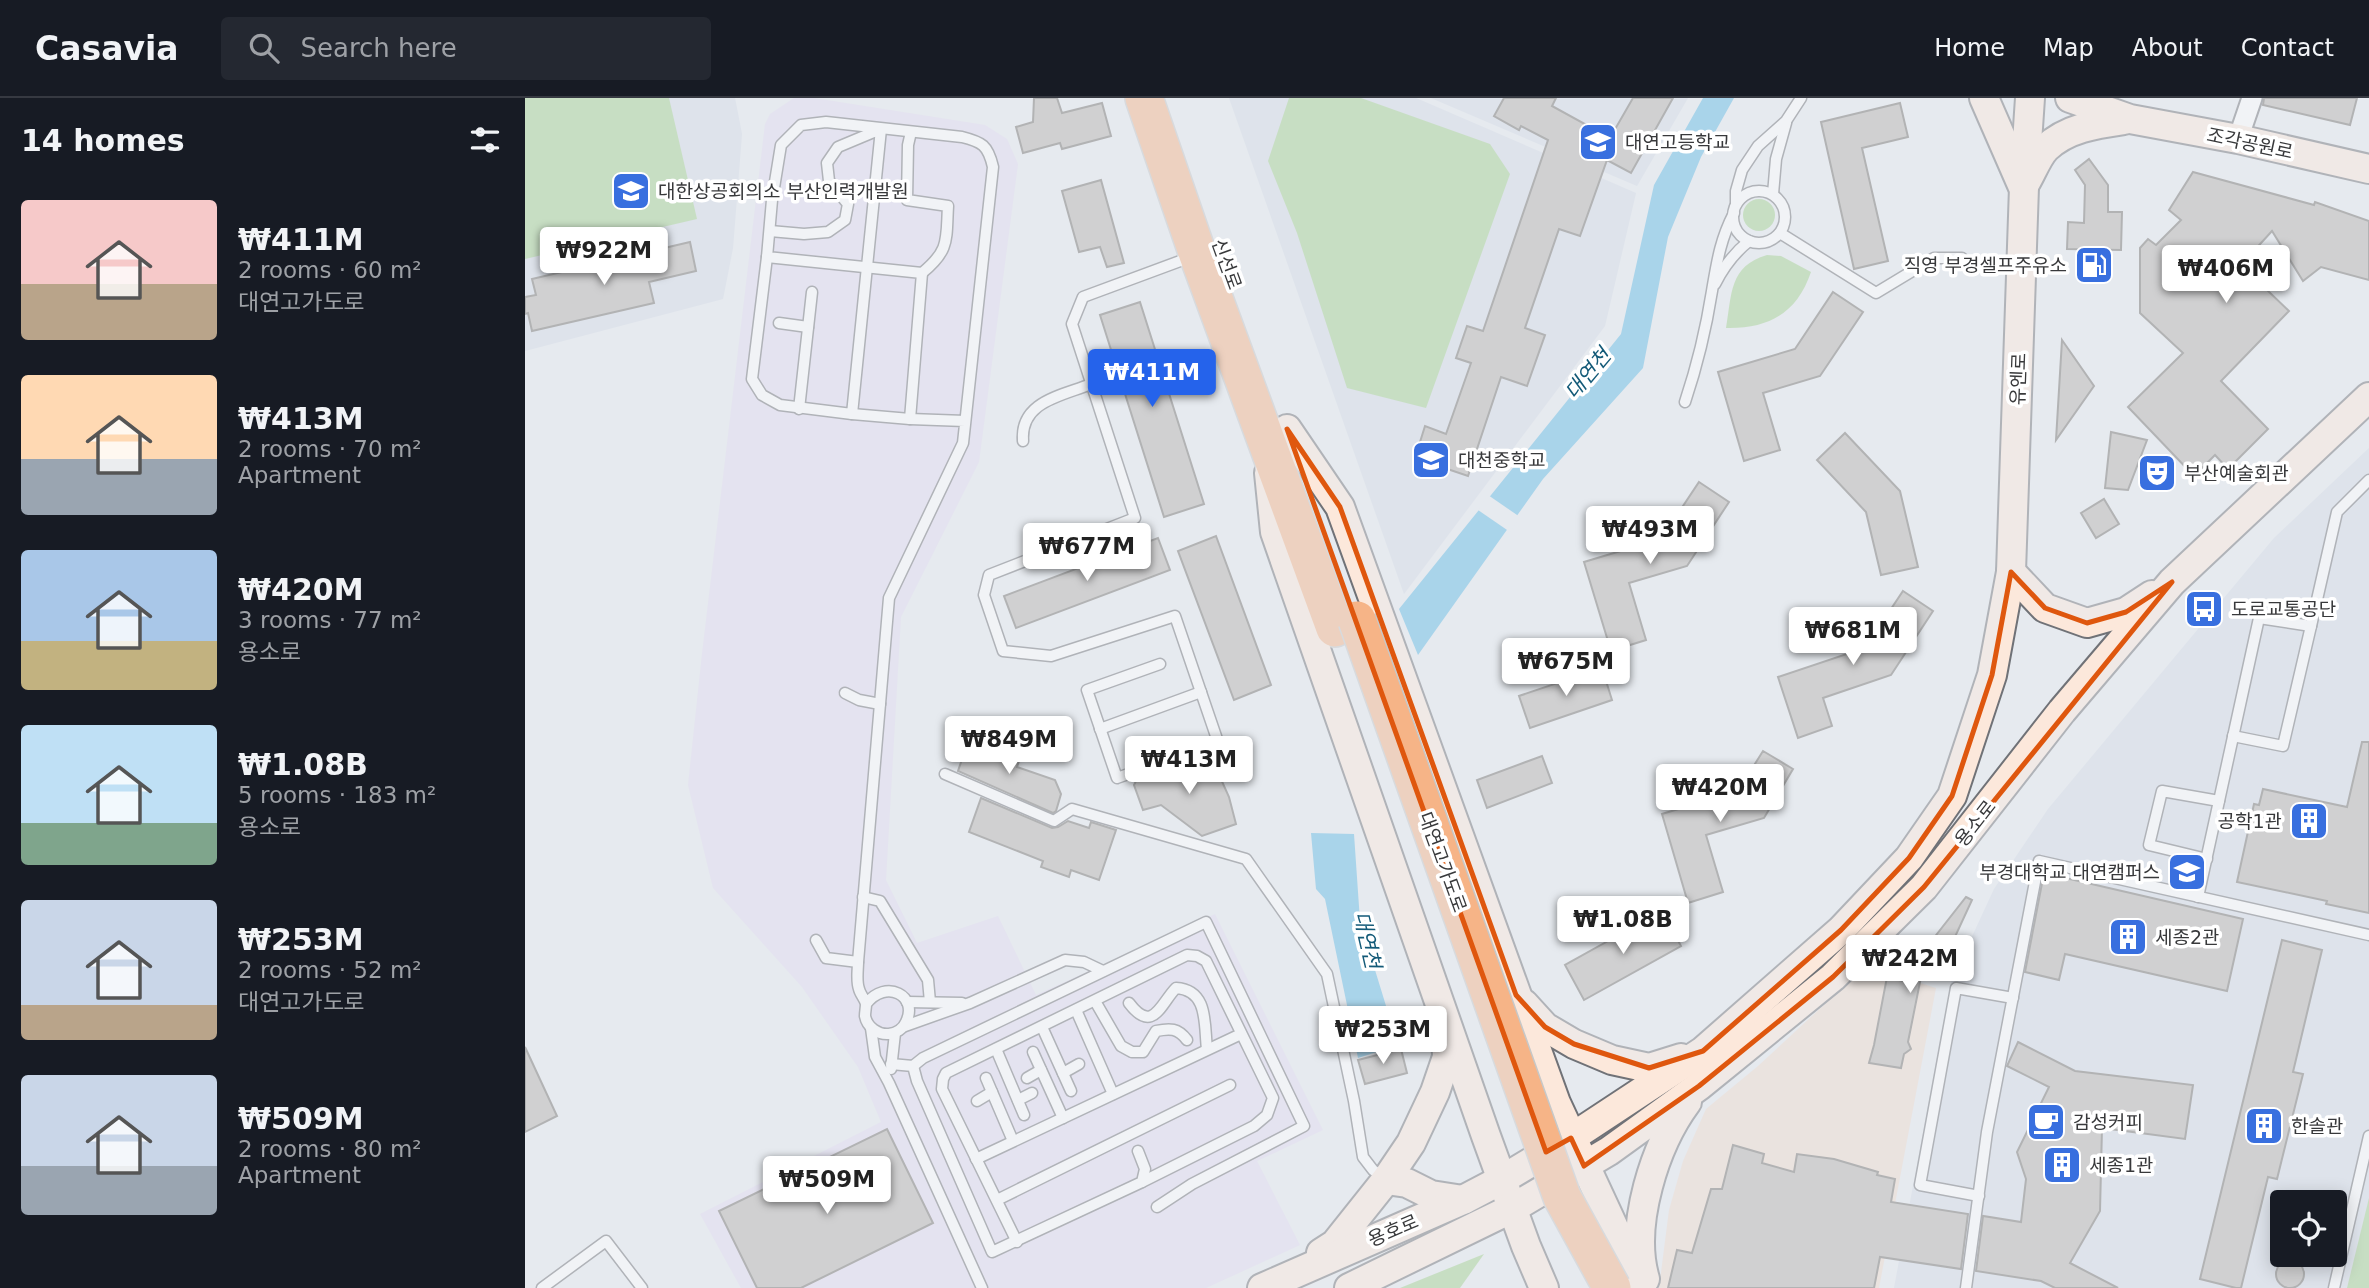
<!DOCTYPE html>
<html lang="en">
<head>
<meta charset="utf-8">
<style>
  body { margin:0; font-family:"DejaVu Sans","Noto Sans KR",sans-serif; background:#242831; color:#f1f3f6; height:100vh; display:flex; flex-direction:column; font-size:26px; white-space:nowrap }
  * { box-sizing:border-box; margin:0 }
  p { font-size:23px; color:#9ea1a6 }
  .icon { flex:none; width:38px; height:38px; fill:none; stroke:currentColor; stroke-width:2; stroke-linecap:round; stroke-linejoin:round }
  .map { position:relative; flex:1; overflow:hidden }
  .sheet { display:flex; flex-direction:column; background:#171b24; width:525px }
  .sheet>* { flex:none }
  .fabs { position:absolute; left:1745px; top:1092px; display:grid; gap:14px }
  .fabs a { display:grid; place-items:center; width:77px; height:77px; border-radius:7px; background:#171b24; box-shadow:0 4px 18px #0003; font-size:35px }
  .price { position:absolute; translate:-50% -60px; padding:0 16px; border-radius:7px; background:#fff; color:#222; font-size:23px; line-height:46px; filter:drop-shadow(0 2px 4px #0008) }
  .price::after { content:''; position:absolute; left:50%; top:42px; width:21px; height:16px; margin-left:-10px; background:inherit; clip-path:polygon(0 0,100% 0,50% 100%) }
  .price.on { background:#2563eb; color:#fff }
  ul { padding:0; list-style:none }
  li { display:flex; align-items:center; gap:21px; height:175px; padding:0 21px }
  li span { display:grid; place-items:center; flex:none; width:196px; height:140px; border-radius:7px; color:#555 }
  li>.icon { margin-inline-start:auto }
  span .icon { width:84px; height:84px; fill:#fffc; stroke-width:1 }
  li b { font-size:30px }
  h2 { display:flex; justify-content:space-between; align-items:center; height:84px; padding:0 21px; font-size:30px }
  header { display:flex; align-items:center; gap:42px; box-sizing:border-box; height:98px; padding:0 35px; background:#171b24; border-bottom:2px solid #363941 }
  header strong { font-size:33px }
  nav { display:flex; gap:38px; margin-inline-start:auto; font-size:24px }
  .search { width:490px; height:63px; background:#242831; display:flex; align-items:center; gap:18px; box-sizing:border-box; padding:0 24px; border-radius:7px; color:#9ea1a6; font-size:26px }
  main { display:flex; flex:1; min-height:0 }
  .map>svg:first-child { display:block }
  .commercial { fill:#e3dbf1 }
  .industrial { fill:#f0dbcd }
  .built { fill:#d4dbe6; fill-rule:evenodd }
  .green { fill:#a3d18e }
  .water { fill:#60bae4 }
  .pier { fill:#e6eaef }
  .building { fill:#b5b2ad; stroke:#74716d; stroke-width:2 }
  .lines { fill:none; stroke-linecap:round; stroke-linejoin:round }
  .lane-casing { stroke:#707277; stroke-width:13 }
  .street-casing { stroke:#707277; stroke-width:23 }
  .secondary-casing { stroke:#707277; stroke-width:32 }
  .highway-casing { stroke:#c7c8c8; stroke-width:40 }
  .lane { stroke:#fff; stroke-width:10 }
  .street { stroke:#fff; stroke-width:19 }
  .secondary { stroke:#fce8db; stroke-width:28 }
  .highway { stroke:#f6b487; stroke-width:37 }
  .highway-bridge-casing { stroke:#c7c8c8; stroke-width:40; stroke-linecap:butt }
  .highway-bridge { stroke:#f6b487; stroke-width:37 }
  .marked { fill:none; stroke:#df570e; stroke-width:5; stroke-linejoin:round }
  .labels { text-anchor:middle; stroke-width:7; stroke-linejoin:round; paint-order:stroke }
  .poi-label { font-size:19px; fill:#38393b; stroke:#fff; text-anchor:start }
  .street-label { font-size:19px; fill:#38393b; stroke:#fff }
  .water-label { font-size:21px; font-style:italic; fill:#135a78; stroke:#fff }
</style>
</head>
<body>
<header>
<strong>Casavia</strong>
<div class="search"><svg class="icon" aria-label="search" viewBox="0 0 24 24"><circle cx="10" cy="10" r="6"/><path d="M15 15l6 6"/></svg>Search here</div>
<nav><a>Home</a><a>Map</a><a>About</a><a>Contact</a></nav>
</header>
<main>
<section class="sheet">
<h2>14 homes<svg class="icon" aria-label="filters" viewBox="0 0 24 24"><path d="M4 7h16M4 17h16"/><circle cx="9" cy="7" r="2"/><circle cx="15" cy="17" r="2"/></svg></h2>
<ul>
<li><span style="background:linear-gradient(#f6c9c9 60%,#b9a48a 0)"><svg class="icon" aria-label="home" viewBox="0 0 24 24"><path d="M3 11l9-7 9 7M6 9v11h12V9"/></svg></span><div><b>₩411M</b><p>2 rooms · 60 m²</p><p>대연고가도로</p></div></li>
<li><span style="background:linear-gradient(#ffd9b3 60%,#9aa5b1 0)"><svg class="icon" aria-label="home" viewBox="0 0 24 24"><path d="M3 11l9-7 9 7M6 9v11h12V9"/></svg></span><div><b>₩413M</b><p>2 rooms · 70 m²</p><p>Apartment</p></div></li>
<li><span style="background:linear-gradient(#a9c7e8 65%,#c2b280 0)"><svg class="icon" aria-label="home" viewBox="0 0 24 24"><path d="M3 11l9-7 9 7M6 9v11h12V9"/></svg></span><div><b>₩420M</b><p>3 rooms · 77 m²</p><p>용소로</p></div></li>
<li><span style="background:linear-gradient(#bfe0f5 70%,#7fa58c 0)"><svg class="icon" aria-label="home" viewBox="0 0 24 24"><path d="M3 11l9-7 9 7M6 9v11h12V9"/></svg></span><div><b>₩1.08B</b><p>5 rooms · 183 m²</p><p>용소로</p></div></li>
<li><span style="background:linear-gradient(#c9d6e8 75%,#b9a48a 0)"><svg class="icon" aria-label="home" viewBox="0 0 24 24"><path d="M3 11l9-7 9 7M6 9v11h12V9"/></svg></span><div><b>₩253M</b><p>2 rooms · 52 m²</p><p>대연고가도로</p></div></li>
<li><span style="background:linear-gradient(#c9d6e8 65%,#9aa5b1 0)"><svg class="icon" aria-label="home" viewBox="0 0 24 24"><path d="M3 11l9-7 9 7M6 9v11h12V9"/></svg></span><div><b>₩509M</b><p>2 rooms · 80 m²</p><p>Apartment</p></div></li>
</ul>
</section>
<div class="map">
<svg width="1844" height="1190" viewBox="0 0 1844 1190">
  <rect width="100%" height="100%" fill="#e6eaef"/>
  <path class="commercial" d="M269,0H289L460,27L482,41L493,66L454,364L376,519L361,782L392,845L473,818L511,897L690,816L798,1032L732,1063L775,1147L681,1190H216L175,1116L356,1024L333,969L277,889L188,790L163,687L177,556L240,26L245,16Z"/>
  <path class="industrial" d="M1341,868L1411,890L1354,1190H1134L1144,1112L1158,1063L1181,1011L1233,968Z"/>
  <g class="built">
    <path d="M0,0H210L217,36L208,150L198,201L0,253Z"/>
    <path d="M704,0H891L1111,95L1080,228L879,496Z"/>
    <path d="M906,0H1163L1112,88Z"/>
    <path d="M1844,350V1190H1369L1426,884L1469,791L1523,711L1749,440ZM1757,1104H1810V1157H1757Z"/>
  </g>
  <g class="green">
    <path d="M0,0H144L172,121L0,161Z"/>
    <path d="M764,0H836L965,46L985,76L901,310L822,290L772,135L743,63Z"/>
    <circle cx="1234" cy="117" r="16"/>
    <path d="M1242,157L1256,158L1286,174C1272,215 1244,231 1201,230C1207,196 1204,168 1242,157Z"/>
    <path d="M1844,1100V1190H1822Z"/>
    <path d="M959,1156L935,1190H875Z"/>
  </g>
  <g class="water">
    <path d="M1178,0H1209L1176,59L1143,139L1118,270L1018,381L893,557L874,511L1096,236L1129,87Z"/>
    <path d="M786,735L829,736L835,823L873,947L833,960L800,801L791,791Z"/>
  </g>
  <path class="pier" d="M963,397L995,419L985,434L953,412Z"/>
  <g class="building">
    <path d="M509,0H532L537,15L577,5L586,38L537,51L535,45L498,55L491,29L508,24Z"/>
    <path d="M979,0H1031L1027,8L1085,40L1108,0H1148L1106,75L1082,62L1055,138L1034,131L1000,230L1020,237L1002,288L976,279L943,378L890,360L900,328L921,336L946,265L931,260L942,228L958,233L1023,42L996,28L994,32L969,18Z"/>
    <path d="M1739,0H1832L1825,27L1738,7Z"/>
    <path d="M1375,5L1383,39L1337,50L1363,163L1329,171L1296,24Z"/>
    <path d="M1564,61L1583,87V114H1597L1596,152L1542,151L1543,124L1559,125L1560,87L1550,72Z"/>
    <path d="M1668,74L1789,107L1790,104L1844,123V182L1796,169L1778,183L1747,133L1716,167L1764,213L1696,283L1743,331L1703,371L1690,357L1669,378L1603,309L1658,255L1615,215V150L1623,141L1631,147L1656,122L1644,112Z"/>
    <path d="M576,82L599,165L582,169L575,149L554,154L537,93Z"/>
    <path d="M165,144L171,173L124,184L129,205L7,233L3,215L0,216V199L11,197L7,181Z"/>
    <path d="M1308,194L1338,214L1295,278L1238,295L1255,352L1219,363L1193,274L1270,251Z"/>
    <path d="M615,204L679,406L639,419L575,217Z"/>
    <path d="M1537,242L1569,288L1531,342Z"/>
    <path d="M1586,334L1622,342L1603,392L1580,390Z"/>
    <path d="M1320,335L1375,393L1393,469L1356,477L1341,414L1292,362Z"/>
    <path d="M1174,384L1204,404L1162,468L1104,485L1121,542L1086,553L1059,464L1136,441Z"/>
    <path d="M1579,401L1594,426L1571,440L1556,415Z"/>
    <path d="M691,438L746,587L709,602L653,453Z"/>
    <path d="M633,440L645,472L491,530L479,498Z"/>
    <path d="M1378,493L1408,513L1366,577L1298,600L1307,628L1273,640L1253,579L1340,550Z"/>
    <path d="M1077,570L1087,602L1005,630L994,598Z"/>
    <path d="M444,641L469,649L467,653L494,663L492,669L530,682L536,696L531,713L528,715L433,673Z"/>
    <path d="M1837,644H1844V815L1801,806L1802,803L1712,784L1729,706L1734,707L1738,691L1822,709Z"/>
    <path d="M1238,653L1268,671L1239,720L1181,737L1198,794L1163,805L1137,716L1213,693Z"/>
    <path d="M1017,658L1027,685L962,710L952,682Z"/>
    <path d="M669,660L691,670L704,699L711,726L677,738L636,707L618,712L609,687L612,681Z"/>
    <path d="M456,700L527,730L533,729L543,723L564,730L566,724L591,732L574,782L546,772L544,779L516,769L518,763L444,734Z"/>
    <path d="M1519,775L1718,821L1702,893L1540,856L1534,882L1500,874Z"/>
    <path d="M1441,799L1447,802L1417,867L1411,865L1404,880L1396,879L1383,944L1386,951L1379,956L1376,970L1344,965L1349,947L1362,879L1378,883V867L1397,855Z"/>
    <path d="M1137,813L1156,848L1059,902L1040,867Z"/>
    <path d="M1757,842L1797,852L1768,974L1778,976L1752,1081L1743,1079L1716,1190H1711L1675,1181Z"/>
    <path d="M1493,944L1550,973L1668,987L1660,1041L1577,1030L1575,1113L1545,1165L1593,1190H1530L1516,1183L1451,1173L1458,1118L1496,1124L1501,1081L1492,1054L1524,989L1482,968Z"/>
    <path d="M0,949L32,1018L0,1034Z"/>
    <path d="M876,951L882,975L840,986L833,962Z"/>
    <path d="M362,1031L408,1125L276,1190H232L194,1113Z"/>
    <path d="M1208,1047L1239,1056L1237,1065L1269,1074L1272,1056L1309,1061L1353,1074L1352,1077L1370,1081L1366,1104L1443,1116L1436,1171L1355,1159L1349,1190H1143L1152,1152L1167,1155L1186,1091H1197Z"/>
    <circle cx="1765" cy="1176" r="14"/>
  </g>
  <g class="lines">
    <defs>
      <g id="lane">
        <path d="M386,34L383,47L382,102L423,108C421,142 425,152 397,175"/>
        <circle cx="1234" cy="119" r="26"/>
        <path d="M1248,96L1251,61L1261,25"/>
        <path d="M1211,106V93L1217,72L1233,48L1261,23L1276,0"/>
        <path d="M1255,135L1351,195L1409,160H1437"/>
        <path d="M242,159L227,281L237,297L255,307L327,316L356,31L313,49L302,65L304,83L323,106L320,122L303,134L279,136L245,133"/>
        <path d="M1190,186C1199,168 1209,155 1224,143"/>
        <path d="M254,225L283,229"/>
        <path d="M1160,304C1172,268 1181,231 1187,193C1192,164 1195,142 1209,115"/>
        <path d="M274,311L287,194"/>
        <path d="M327,316L385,321"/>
        <path d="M498,343C495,303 537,298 566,286"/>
        <path d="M635,566L562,592L592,680L693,644L650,518L526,558L478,553L459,497L464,477L610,420L547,226L558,199L666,159"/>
        <path d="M320,595L334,602L355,606"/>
        <path d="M575,631L676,594"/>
        <path d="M1708,638L1758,648L1786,528"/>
        <path d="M420,676L529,723L547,711L721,761L802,876L829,1003L838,1059L848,1072L860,1081"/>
        <path d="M1682,761L1624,747L1637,693L1694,703"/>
        <path d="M338,799L355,803L403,882L405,904"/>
        <path d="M1673,799L1734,520L1786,528L1812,414L1844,382"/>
        <path d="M291,842L301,860L333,864"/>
        <path d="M570,903L596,948L607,954H618L631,933C645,930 653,930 662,942"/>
        <path d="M382,904L437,905"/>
        <path d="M604,905C628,937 636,905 651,890C684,892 679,927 682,951"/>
        <path d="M341,906C361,880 394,898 381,924C378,931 371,935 364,936C353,937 342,929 340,918C340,914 341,910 341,906C340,901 335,896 334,891C331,883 333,872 333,864L364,500L438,345L468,69C463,47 457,44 437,39L301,24L276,27L256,47L247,102L242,159L397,175L385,321L440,323"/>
        <path d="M551,912L588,996"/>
        <path d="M380,928L445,905L540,862L559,864L578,873"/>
        <path d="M517,929L546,993"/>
        <path d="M346,930L350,959L364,985L457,1190"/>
        <path d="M471,951L499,1017"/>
        <path d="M508,954L538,1020"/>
        <path d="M366,966L388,968L392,983L467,1154L617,1084L620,1071L613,1053"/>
        <path d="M388,968L398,960L681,824L779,1028L667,1086L632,1109"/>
        <path d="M366,971L370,935"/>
        <path d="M538,975L554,966"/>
        <path d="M461,980L488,1043"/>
        <path d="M502,980L516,972"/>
        <path d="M493,1002L507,995"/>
        <path d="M452,1003L467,994"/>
        <path d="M451,1061L716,936"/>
        <path d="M1454,1098L1395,1087L1431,890L1488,900"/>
        <path d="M472,1102L705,987"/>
        <path d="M492,1144L417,991L418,981L421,975L662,857L672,858L681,863L748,1000L742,1017L729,1028L617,1084"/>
        <path d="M17,1190L81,1143L117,1190"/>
        <path d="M1441,1190L1462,1034L1514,763L1844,837"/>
        <path d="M1809,1190L1844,1038"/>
      </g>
      <path id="street" d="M1713,41L1727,0"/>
      <g id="secondary">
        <path d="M1459,0L1497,87"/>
        <path d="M1545,0L1605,21L1713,41L1844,71"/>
        <path d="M1501,84C1507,74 1513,58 1521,50C1542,30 1571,26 1599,22"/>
        <path d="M762,331L815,409L1031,1005L1117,1190"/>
        <path d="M744,375L750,434L961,1038L1001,1148L1019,1190"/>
        <path d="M1486,474L1520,510L1562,525L1601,514L1627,497"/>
        <path d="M999,906L1020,929L1049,946L1087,962L1124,970L1156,960"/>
        <path d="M861,1082L882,1085L906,1097L938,1102"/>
        <path d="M796,1155L810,1146L861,1082L886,1045L910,994L922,959L921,936"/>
        <path d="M1120,1181C1104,1127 1130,1047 1162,1004"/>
        <path d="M737,1190L938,1102L978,1081L1046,1040L1178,953L1316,832L1384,760L1427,698L1467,577L1486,474L1499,89L1505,0"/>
        <path d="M824,1190L988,1110L1084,1053L1174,988L1308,879L1399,789L1537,613L1647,484L1844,299"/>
      </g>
      <path id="highway" d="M619,0L673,157L810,530"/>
    </defs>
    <use href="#lane" class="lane-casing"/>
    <use href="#street" class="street-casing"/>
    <use href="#secondary" class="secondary-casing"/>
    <use href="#highway" class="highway-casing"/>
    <use href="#lane" class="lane"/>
    <use href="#street" class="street"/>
    <use href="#secondary" class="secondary"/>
    <use href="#highway" class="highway"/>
    <defs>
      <path id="highway-bridge" d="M832,522L1037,1099L1087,1190"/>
    </defs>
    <use href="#highway-bridge" class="highway-bridge-casing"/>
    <use href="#highway-bridge" class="highway-bridge"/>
  </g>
  <path d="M0 0H1844V1190H0ZM762,331L815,409L991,897L1020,929L1049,946L1124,970L1178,953L1316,832L1384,760L1427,698L1467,577L1486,474L1520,510L1562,525L1601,514L1647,484L1399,789L1308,879L1174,988L1059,1068L1046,1040L1021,1054Z" fill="#e6eaef" fill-opacity=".55" fill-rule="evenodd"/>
  <path class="marked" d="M762,331L815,409L991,897L1020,929L1049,946L1124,970L1178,953L1316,832L1384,760L1427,698L1467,577L1486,474L1520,510L1562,525L1601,514L1647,484L1399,789L1308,879L1174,988L1059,1068L1046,1040L1021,1054Z"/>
  <defs>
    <symbol id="school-square" viewBox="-11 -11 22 22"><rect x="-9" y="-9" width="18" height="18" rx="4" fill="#386fdf" stroke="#fff"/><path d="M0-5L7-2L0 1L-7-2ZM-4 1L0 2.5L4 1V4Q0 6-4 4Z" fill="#fff"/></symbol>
    <symbol id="university-square" viewBox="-11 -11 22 22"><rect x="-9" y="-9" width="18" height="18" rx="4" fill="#386fdf" stroke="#fff"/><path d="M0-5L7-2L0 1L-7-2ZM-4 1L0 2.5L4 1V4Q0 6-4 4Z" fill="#fff"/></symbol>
    <symbol id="fuel-square" viewBox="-11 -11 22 22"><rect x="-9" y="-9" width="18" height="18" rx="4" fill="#386fdf" stroke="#fff"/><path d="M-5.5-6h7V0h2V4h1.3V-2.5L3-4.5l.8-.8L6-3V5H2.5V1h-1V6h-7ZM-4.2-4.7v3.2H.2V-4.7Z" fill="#fff"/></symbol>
    <symbol id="theatre-square" viewBox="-11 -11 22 22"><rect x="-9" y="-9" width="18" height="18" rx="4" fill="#386fdf" stroke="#fff"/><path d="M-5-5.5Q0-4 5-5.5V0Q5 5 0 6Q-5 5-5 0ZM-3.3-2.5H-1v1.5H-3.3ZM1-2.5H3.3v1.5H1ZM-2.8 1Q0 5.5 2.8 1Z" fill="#fff"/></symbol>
    <symbol id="bus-square" viewBox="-11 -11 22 22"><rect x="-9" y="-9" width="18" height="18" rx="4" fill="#386fdf" stroke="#fff"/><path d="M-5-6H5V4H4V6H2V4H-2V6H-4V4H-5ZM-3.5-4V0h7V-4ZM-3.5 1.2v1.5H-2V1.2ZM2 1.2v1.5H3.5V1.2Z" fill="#fff"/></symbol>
    <symbol id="building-square" viewBox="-11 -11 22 22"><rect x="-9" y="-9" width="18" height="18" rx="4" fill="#386fdf" stroke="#fff"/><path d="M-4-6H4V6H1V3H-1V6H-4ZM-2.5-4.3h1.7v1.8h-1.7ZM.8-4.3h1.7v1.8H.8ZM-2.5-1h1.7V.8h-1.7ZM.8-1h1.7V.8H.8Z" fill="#fff"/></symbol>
    <symbol id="cafe-square" viewBox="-11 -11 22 22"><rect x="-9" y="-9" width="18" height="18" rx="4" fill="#386fdf" stroke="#fff"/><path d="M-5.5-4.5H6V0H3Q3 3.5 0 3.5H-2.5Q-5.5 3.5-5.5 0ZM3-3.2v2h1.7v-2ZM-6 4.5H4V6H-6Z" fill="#fff"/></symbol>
  </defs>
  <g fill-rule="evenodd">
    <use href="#school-square" x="1051" y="22" width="44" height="44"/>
    <use href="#university-square" x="84" y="71" width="44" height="44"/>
    <use href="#fuel-square" x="1547" y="145" width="44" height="44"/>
    <use href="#school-square" x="884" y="340" width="44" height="44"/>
    <use href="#theatre-square" x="1610" y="353" width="44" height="44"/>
    <use href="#bus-square" x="1657" y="489" width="44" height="44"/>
    <use href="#building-square" x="1762" y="701" width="44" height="44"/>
    <use href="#university-square" x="1640" y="752" width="44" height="44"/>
    <use href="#building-square" x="1581" y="817" width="44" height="44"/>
    <use href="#cafe-square" x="1499" y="1002" width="44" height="44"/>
    <use href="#building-square" x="1717" y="1006" width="44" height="44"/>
    <use href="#building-square" x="1515" y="1045" width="44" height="44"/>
  </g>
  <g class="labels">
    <g class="poi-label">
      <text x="1100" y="51">대연고등학교</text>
      <text x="133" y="100">대한상공회의소 부산인력개발원</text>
      <text x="1542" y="174" text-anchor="end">직영 부경셀프주유소</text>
      <text x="933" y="369">대천중학교</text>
      <text x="1659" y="382">부산예술회관</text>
      <text x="1706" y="518">도로교통공단</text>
      <text x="1757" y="730" text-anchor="end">공학1관</text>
      <text x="1635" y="781" text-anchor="end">부경대학교 대연캠퍼스</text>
      <text x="1630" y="846">세종2관</text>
      <text x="1548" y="1031">감성커피</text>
      <text x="1766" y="1035">한솔관</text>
      <text x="1564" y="1074">세종1관</text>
    </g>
    <g class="street-label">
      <text transform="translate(1725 45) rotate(12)" y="7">조각공원로</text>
      <text transform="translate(702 166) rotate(70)" y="7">신선로</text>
      <text transform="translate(1493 281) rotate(-88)" y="7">유엔로</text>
      <text transform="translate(1450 725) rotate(-52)" y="7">용소로</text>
      <text transform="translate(918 764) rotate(70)" y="7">대연고가도로</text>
      <text transform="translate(868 1132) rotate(-23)" y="7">용호로</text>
    </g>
    <g class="water-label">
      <text transform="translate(1063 276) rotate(-50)" y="7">대연천</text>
      <text transform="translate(842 842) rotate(77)" y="7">대연천</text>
    </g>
  </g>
</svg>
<div class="fabs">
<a><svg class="icon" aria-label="locate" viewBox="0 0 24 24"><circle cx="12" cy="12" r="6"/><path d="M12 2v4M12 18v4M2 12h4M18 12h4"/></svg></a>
</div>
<b class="price" style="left:79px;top:189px">₩922M</b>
<b class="price" style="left:1701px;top:207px">₩406M</b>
<b class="price on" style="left:627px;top:311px">₩411M</b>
<b class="price" style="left:1125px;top:468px">₩493M</b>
<b class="price" style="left:562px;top:485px">₩677M</b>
<b class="price" style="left:1328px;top:569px">₩681M</b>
<b class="price" style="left:1041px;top:600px">₩675M</b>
<b class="price" style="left:484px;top:678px">₩849M</b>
<b class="price" style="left:664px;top:698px">₩413M</b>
<b class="price" style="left:1195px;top:726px">₩420M</b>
<b class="price" style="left:1098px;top:858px">₩1.08B</b>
<b class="price" style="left:1385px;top:897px">₩242M</b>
<b class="price" style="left:858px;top:968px">₩253M</b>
<b class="price" style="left:302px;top:1118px">₩509M</b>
</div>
</main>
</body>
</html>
